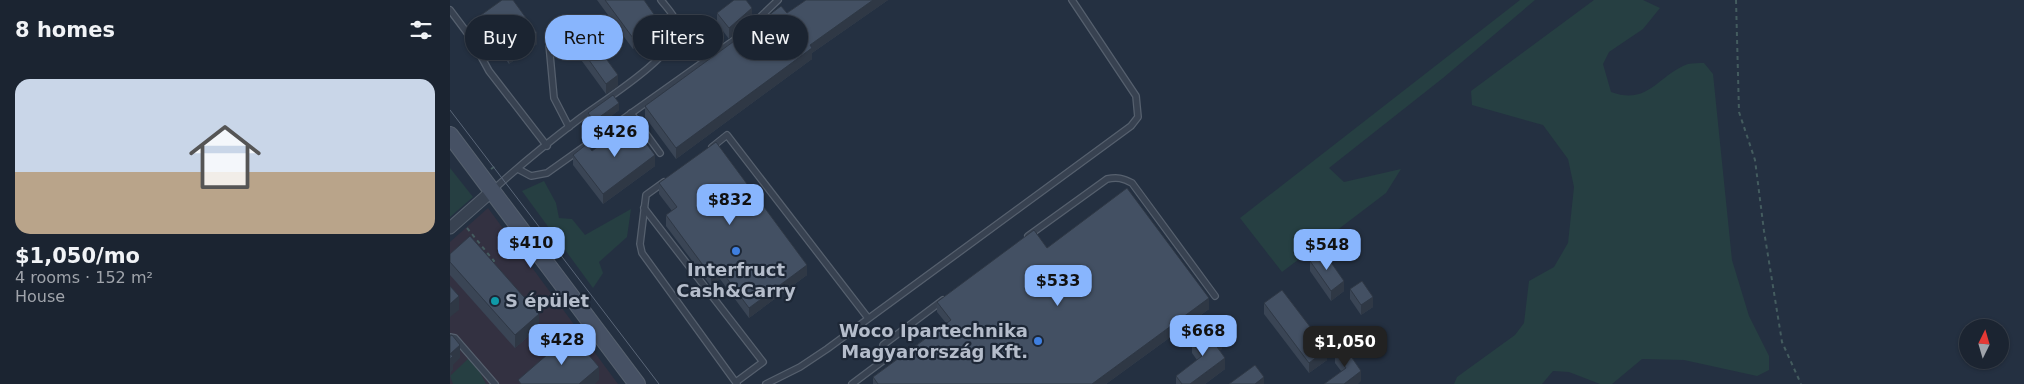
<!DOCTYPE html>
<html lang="en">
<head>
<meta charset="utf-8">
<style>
  body { margin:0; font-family:"DejaVu Sans",sans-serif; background:#28303d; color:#f1f3f6; height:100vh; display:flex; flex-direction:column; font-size:19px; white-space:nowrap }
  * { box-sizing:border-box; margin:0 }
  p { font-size:16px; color:#a0a4ab }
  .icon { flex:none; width:28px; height:28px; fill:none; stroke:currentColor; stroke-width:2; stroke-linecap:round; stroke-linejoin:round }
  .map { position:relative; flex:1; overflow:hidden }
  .drawer { display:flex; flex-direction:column; background:#1b2431; width:450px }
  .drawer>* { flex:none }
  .top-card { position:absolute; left:15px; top:15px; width:475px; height:45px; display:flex; gap:10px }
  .needle { width:32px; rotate:5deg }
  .controls { position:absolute; left:1509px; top:319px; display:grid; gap:10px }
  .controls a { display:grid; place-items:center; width:50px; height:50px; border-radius:50%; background:#1b2431; box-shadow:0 1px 4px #0004,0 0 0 1px #39414d; font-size:25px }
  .price { position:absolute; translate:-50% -42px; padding:0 11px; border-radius:10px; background:#88b5fd; color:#111; font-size:16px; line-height:32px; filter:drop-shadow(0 1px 2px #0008) }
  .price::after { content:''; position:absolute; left:50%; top:30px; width:15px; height:11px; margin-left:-8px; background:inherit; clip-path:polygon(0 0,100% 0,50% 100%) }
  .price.selected { background:#222; color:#fff }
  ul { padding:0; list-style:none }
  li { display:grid; align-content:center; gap:10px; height:265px; padding:0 15px }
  li span { display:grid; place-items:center; height:155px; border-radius:15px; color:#555 }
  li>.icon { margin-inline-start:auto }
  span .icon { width:90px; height:90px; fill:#fffc; stroke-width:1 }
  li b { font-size:21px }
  h2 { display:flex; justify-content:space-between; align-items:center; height:60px; padding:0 15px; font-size:21px }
  .pill { padding:0 18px; border-radius:22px; background:#1b2431; box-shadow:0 1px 4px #0004,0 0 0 1px #39414d; font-size:18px; line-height:45px }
  .pill.selected { background:#88b5fd; color:#111 }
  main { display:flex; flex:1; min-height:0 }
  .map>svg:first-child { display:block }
  .medical { fill:#333141 }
  .green { fill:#263f42 }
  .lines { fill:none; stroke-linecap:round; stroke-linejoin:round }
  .lane-casing { stroke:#56606e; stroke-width:8 }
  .street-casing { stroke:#56606e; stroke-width:13 }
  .secondary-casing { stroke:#56606e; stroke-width:18 }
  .path { stroke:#445c5f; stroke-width:2; stroke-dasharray:4 4; stroke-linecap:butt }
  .lane { stroke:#384251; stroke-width:5.5 }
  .street { stroke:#384251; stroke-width:11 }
  .secondary { stroke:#465164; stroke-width:16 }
  .tram { stroke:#5a6678; stroke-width:1 }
  .wall { fill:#3a4555 }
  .shaded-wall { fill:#2f3845 }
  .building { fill:#435063; stroke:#2f3845 }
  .shop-dot { fill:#3f7fe0; stroke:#1d2736; stroke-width:2 }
  .culture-dot { fill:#0f9aa8; stroke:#1d2736; stroke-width:2 }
  .labels { text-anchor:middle; stroke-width:4.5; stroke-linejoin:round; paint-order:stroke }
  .poi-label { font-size:18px; font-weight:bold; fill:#b5bdcb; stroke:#1d2736 }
</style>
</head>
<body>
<main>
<section class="drawer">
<h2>8 homes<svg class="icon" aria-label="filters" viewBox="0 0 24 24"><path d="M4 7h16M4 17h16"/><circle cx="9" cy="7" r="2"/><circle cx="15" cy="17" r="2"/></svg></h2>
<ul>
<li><span style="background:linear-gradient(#c9d6e8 60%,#b9a48a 0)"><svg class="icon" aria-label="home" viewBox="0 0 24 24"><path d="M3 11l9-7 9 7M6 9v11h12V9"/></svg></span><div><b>$1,050/mo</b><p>4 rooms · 152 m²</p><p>House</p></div></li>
</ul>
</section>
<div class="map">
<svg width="1574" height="384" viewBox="0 0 1574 384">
  <rect width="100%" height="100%" fill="#243041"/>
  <path class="medical" d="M38,208L168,384H0V242Z"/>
  <g class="green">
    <path d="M1070,0H1085L993,78L879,168L894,182L951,169L936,193L832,272L790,218Z"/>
    <path d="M1144,0H1193L1210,8L1193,29L1159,52L1153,64L1161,92C1198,106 1208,75 1238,64C1243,63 1249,63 1254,63L1263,74L1282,260L1299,316L1319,356V370L1307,376L1234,360L1192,359L1162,384H1150L1119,372L1103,371L1092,384H1004L1007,377L1065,335L1074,323L1079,281L1104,267L1118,243L1124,187L1118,159L1093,125L1022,105L1021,91Z"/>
    <path d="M0,168L23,197L0,217Z"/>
    <path d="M94,181L106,203L109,218L122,219L135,235L181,209L177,237L149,262L153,273L143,288L72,191Z"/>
    <path d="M19,358L28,368L36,384H3L0,376Z"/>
  </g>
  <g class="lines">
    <defs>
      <g id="lane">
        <path d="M0,10L21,38L39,71L97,146"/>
        <path d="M304,23L328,0"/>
        <path d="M99,44L104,98L119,127"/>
        <path d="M181,113L210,153"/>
        <path d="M262,147L277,135L418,318"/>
        <path d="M68,169L81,176L97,173L290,36"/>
        <path d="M214,182L196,195L190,244L192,253L287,384"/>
        <path d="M43,190C70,165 100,141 129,119C151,102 224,58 227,30C228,18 217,8 211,0"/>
        <path d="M194,208L313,362L286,382"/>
        <path d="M578,236L657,179C667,177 673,178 682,183L765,296"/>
        <path d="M0,337L5,338L45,384"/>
        <path d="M316,384L350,367L377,349L681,126L688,117L686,96L622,0"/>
        <path d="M402,384L438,357L433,350V345L493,300"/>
      </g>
      <path id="street" d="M0,228L42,191"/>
      <path id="secondary" d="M0,135L187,384"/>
    </defs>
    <use href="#lane" class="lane-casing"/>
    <use href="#street" class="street-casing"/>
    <use href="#secondary" class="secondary-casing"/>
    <g class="path">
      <path d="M1286,0L1289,112L1305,160L1314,231L1332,342L1351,384"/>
      <path d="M41,169L47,165"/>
      <path d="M17,228L44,261L41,263"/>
    </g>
    <use href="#lane" class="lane"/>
    <use href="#street" class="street"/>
    <use href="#secondary" class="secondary"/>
    <path class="tram" d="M0,110L209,384"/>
  </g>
  <g class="wall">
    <path d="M147,0H194L208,31L183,49Z"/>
    <path d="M356,0H438L362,53V59L226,159L195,117V106L285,40V36L311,21L337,13Z"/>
    <path d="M267,13L302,19L279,39L267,23Z"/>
    <path d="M31,15L87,44L59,64L31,26Z"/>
    <path d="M129,46L168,86L156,94L129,57Z"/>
    <path d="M169,110L144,129L138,120V113Z"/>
    <path d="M123,155L205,166L153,204L123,165Z"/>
    <path d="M209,183L357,275L299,318L270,279L261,286L216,226V215L222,211L209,194Z"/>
    <path d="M597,248L759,309L656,384H423V377L496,323L487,312V302Z"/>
    <path d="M0,254L89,327L65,348L0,275Z"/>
    <path d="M860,261L894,291L881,301L860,271Z"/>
    <path d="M900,289L923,307L911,315L900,299Z"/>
    <path d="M814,303L877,360L859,373L814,314Z"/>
    <path d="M742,343L772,349L770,350L775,369L755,384H726V376L747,360L742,353Z"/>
    <path d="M885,352L911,381L891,371L885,363Z"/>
  </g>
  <g class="shaded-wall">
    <path d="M423,0H438L362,53V59L226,159V148L360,45Z"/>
    <path d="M302,8V19L279,39V28Z"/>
    <path d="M208,20V31L183,49V38Z"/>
    <path d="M87,33V44L59,64V53Z"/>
    <path d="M168,75V86L156,94V84Z"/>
    <path d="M169,103V110L144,129V121Z"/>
    <path d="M205,155V166L153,204V194Z"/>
    <path d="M357,265V275L299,318V308Z"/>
    <path d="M270,269V279L261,286V276Z"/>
    <path d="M894,281V291L881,301V291Z"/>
    <path d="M9,296V310L0,317V304Z"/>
    <path d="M923,297V307L911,315V305Z"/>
    <path d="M759,298V309L656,384H642Z"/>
    <path d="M89,314V327L65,348V335Z"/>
    <path d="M772,338V349L765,354V344Z"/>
    <path d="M10,345V358L3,365V370L1,372L0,384V354Z"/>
    <path d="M877,349V360L859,373V363Z"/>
    <path d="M775,358V369L755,384H740Z"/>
    <path d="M149,367V380L145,384H129Z"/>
    <path d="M911,371V381L908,384H894Z"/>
    <path d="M814,377V384H805Z"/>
  </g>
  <g class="building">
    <path d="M52,0H63L87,33L59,53L31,15Z"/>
    <path d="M155,0H194L208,20L183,38Z"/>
    <path d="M284,0H296L302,8L279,28L267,13Z"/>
    <path d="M356,0H423L360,45L362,48L226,148L195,106L287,39L285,36L308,16L311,21L331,6L337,13Z"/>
    <path d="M141,38L168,75L156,84L129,46Z"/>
    <path d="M163,95L169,103L144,121L138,113Z"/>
    <path d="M180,123L205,155L153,194L123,155L137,144L142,151Z"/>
    <path d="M266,142L357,265L299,308L270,269L261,276L216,215L227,207L209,183Z"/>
    <path d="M677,188L759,298L642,384H428L423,377L501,320L487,302L584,230L597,248Z"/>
    <path d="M20,236L89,314L65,335L0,262V254Z"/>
    <path d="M873,251L894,281L881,291L860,261Z"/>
    <path d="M912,281L923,297L911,305L900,289Z"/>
    <path d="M0,286L9,296L0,304Z"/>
    <path d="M832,290L877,349L859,363L814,303Z"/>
    <path d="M764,327L772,338L765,344L775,358L740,384H732L726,376L752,356L742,343Z"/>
    <path d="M121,334L149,367L129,384H71L68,380Z"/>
    <path d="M2,335L10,345L0,354L3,356L0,359V336Z"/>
    <path d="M894,346L911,371L894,384H874L896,368L885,352Z"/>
    <path d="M805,365L814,377L805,384H779Z"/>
  </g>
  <g class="shop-dot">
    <circle cx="286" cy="251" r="5"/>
    <circle cx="588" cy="341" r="5"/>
  </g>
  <circle class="culture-dot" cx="45" cy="301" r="5"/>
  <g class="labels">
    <g class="poi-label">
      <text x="286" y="276">Interfruct<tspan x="286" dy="21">Cash&amp;Carry</tspan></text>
      <text x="55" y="307" text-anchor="start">S épület</text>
      <text x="578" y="337" text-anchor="end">Woco Ipartechnika<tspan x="578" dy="21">Magyarország Kft.</tspan></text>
    </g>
  </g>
</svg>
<div class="controls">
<a><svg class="needle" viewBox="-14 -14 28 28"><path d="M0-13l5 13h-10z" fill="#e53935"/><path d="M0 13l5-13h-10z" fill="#a0a4ab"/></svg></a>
</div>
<b class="price" style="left:165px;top:158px">$426</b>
<b class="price" style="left:280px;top:226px">$832</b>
<b class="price" style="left:81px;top:269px">$410</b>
<b class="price" style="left:877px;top:271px">$548</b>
<b class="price" style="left:608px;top:307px">$533</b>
<b class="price" style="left:753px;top:357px">$668</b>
<b class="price" style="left:112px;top:366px">$428</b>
<b class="price selected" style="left:895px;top:368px">$1,050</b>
<div class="top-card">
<a class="pill">Buy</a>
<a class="pill selected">Rent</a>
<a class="pill">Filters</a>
<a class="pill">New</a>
</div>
</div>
</main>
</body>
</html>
